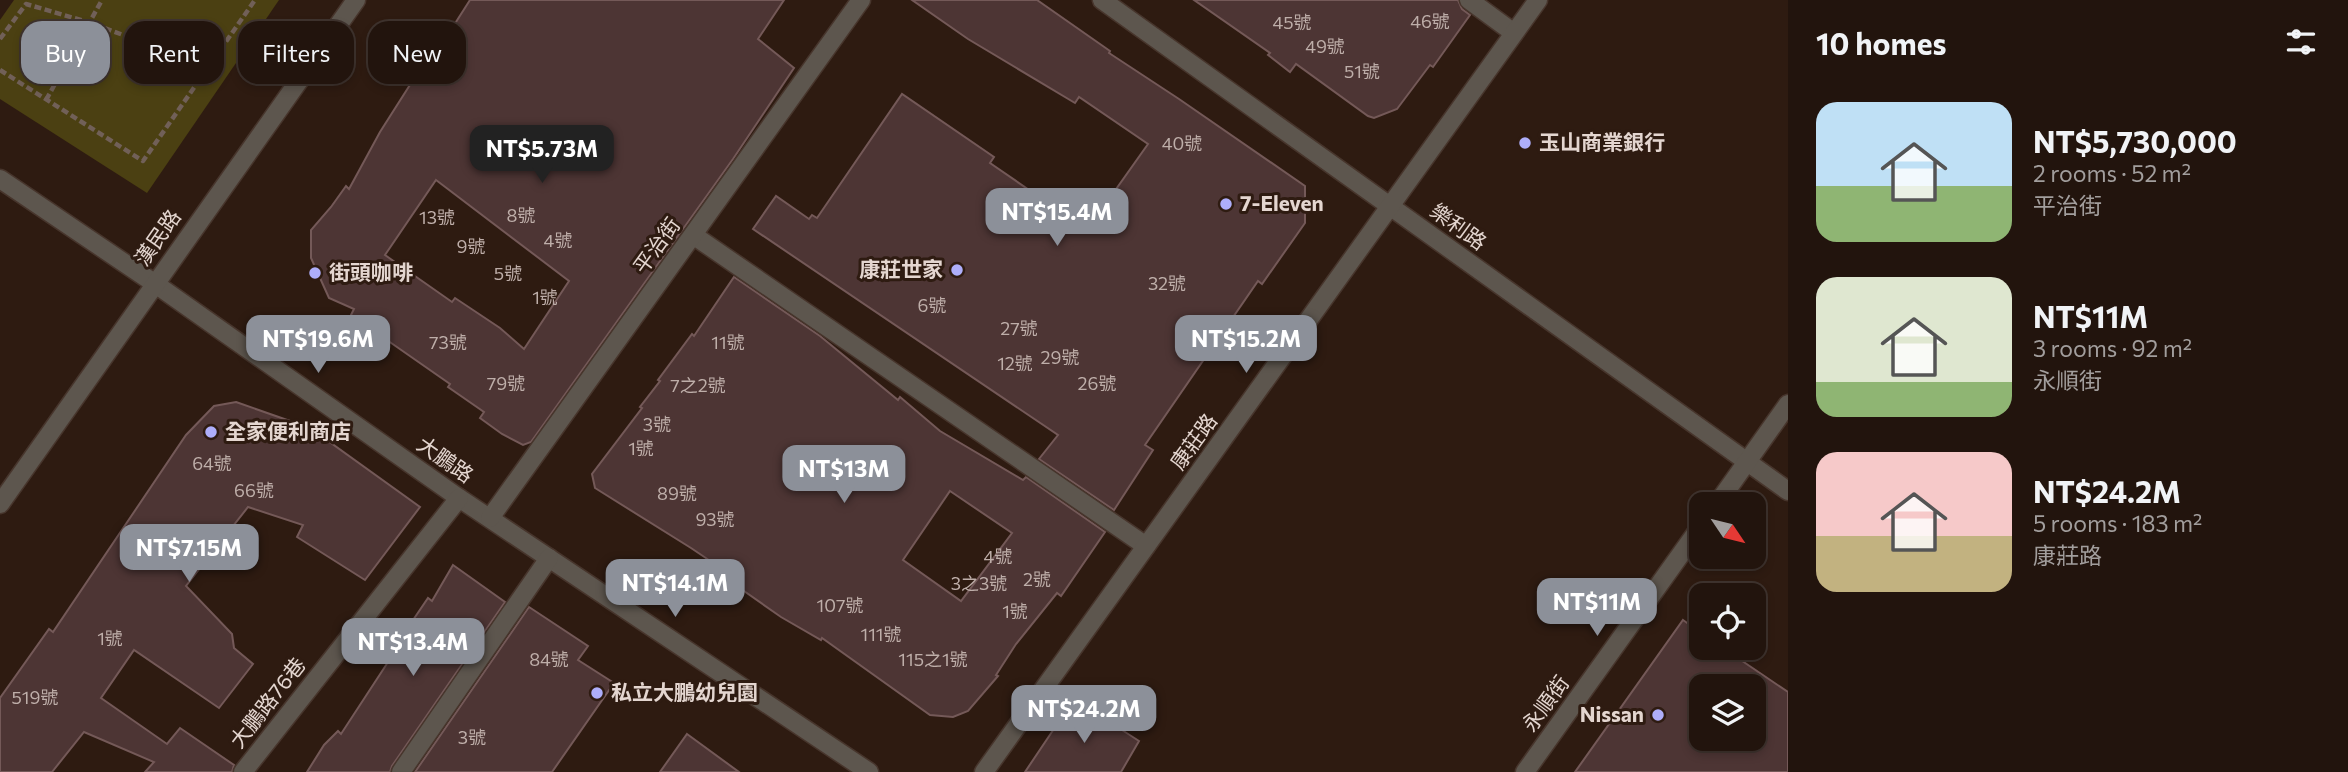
<!DOCTYPE html>
<html lang="en">
<head>
<meta charset="utf-8">
<style>
  body { margin:0; font-family:Commissioner,"Noto Sans TC",sans-serif; background:#2e211b; color:#f1f3f6; height:100vh; display:flex; flex-direction:column; font-size:26px; white-space:nowrap }
  * { box-sizing:border-box; margin:0 }
  p { font-size:23px; color:#a29e9d }
  .icon { flex:none; width:38px; height:38px; fill:none; stroke:currentColor; stroke-width:2; stroke-linecap:round; stroke-linejoin:round }
  .map { position:relative; flex:1; overflow:hidden }
  .sheet { display:flex; flex-direction:column; background:#22140d; width:560px }
  .sheet>* { flex:none }
  .banner { position:absolute; left:21px; top:21px; width:665px; height:63px; display:flex; gap:14px }
  .needle { width:46px; rotate:125deg }
  .fabs { position:absolute; left:1689px; top:492px; display:grid; gap:14px }
  .fabs a { display:grid; place-items:center; width:77px; height:77px; border-radius:14px; background:#22140d; box-shadow:0 4px 10px #0003,0 0 0 2px #3f332e; font-size:35px }
  .price { position:absolute; translate:-50% -60px; padding:0 16px; border-radius:14px; background:#8c9099; color:#fff; font-size:23px; line-height:46px; filter:drop-shadow(0 2px 4px #0008) }
  .price::after { content:''; position:absolute; left:50%; top:42px; width:21px; height:16px; margin-left:-10px; background:inherit; clip-path:polygon(0 0,100% 0,50% 100%) }
  .price.active { background:#222; color:#fff }
  ul { padding:0; list-style:none }
  li { display:flex; align-items:center; gap:21px; height:175px; padding:0 28px }
  li span { display:grid; place-items:center; flex:none; width:196px; height:140px; border-radius:21px; color:#555 }
  li>.icon { margin-inline-start:auto }
  span .icon { width:84px; height:84px; fill:#fffc; stroke-width:1 }
  li b { font-size:30px }
  h2 { display:flex; justify-content:space-between; align-items:center; height:84px; padding:0 28px; font-size:30px }
  .pill { padding:0 24px; border-radius:21px; background:#22140d; box-shadow:0 4px 10px #0003,0 0 0 2px #3f332e; font-size:24px; line-height:63px }
  .pill.active { background:#8c9099; color:#fff }
  main { display:flex; flex:1; min-height:0 }
  .map>svg:first-child { display:block }
  .green { fill:#4b4012 }
  .building { fill:#4d3534; stroke:#745958; stroke-width:2; fill-rule:evenodd }
  .lines { fill:none; stroke-linecap:round; stroke-linejoin:round }
  .minor-casing { stroke:#47352c; stroke-width:21 }
  .path { stroke:#716058; stroke-width:4.5; stroke-dasharray:7 3.5; stroke-linecap:butt }
  .minor { stroke:#5d564e; stroke-width:18 }
  .poi-dot { fill:#aeaefa; stroke:#2e1b11; stroke-width:2.5 }
  .labels { text-anchor:middle; stroke-width:6; stroke-linejoin:round; paint-order:stroke }
  .number-label { font-size:18px; fill:#beaea9 }
  .poi-label { font-size:21px; font-weight:bold; fill:#e4d6d0; stroke:#2e1b11; text-anchor:start }
  .street-label { font-size:21px; fill:#e4d6d0; stroke:#2e1b11 }
</style>
</head>
<body>
<main>
<div class="map">
<svg width="1788" height="772" viewBox="0 0 1788 772">
  <rect width="100%" height="100%" fill="#2e1b11"/>
  <path class="green" d="M14,0H279L147,193L0,99V20Z"/>
  <g class="building">
    <path d="M470,0H784L758,39L794,68L733,159L531,442L523,445L502,434L480,418L484,412L448,387L450,384L351,315L354,309L329,298L311,258V230L331,207L346,186L349,189L380,132L422,66L426,69ZM436,180L569,281L524,349L500,328L455,298L452,302L385,255Z"/>
    <path d="M912,0H1037L1110,51L1109,53L1179,99L1305,186V223L1262,284L1258,281L1145,445L1153,450L1114,510L1039,459L1058,435L753,229L776,196L809,219L812,215L817,218L902,94L994,157L990,163L1087,230L1148,144L1079,97L1075,103L968,39Z"/>
    <path d="M1194,0H1458L1462,9L1470,15L1433,67L1430,65L1397,109L1374,118L1368,116L1296,64L1290,72L1268,55L1270,53Z"/>
    <path d="M734,277L820,336L898,400L900,397L940,431L1023,480L1026,477L1105,532L1061,596L1057,593L1016,644L996,675L998,676L968,711L953,717L930,715L822,638L821,640L781,617L734,584L737,579L691,548L595,488L592,474L642,408L640,407L660,381L658,380L692,334L694,336ZM950,491L1012,533L961,601L903,560Z"/>
    <path d="M236,402L310,428L420,507L365,580L297,537L303,525L248,507L186,586L232,634L234,648L253,664L219,708L134,650L101,698L167,744L180,728L234,765L232,772H145L154,762L84,732L52,772H0V698L49,629L53,632L186,435L214,406Z"/>
    <path d="M453,565L505,602L392,766L390,772H307L324,745L338,731L341,734L390,659L409,626L428,598L432,601Z"/>
    <path d="M529,607L588,646L578,660L614,683L552,772H415Z"/>
    <path d="M1683,620L1701,633V648H1723L1788,692V772H1575ZM1701,686H1754V738H1701Z"/>
    <path d="M1074,699L1139,741L1121,772H1025Z"/>
    <path d="M687,734L739,772H660Z"/>
  </g>
  <g class="lines">
    <defs>
      <g id="minor">
        <path d="M1102,0L1788,491"/>
        <path d="M1469,0L1514,33"/>
        <path d="M0,179L154,283L459,498L869,772"/>
        <path d="M693,235L1146,546"/>
        <path d="M0,504L356,0"/>
        <path d="M1717,504L1788,404"/>
        <path d="M490,518L861,0"/>
        <path d="M243,772L459,498"/>
        <path d="M401,772L549,558"/>
        <path d="M984,772L1538,0"/>
        <path d="M1525,772L1701,526"/>
      </g>
    </defs>
    <use href="#minor" class="minor-casing"/>
    <g class="path">
      <path d="M0,39L26,4L91,23L209,67"/>
      <path d="M0,70L143,161L255,0"/>
      <path d="M46,100L102,0"/>
    </g>
    <use href="#minor" class="minor"/>
  </g>
  <g class="poi-dot">
    <circle cx="1525" cy="143" r="7"/>
    <circle cx="1226" cy="204" r="7"/>
    <circle cx="957" cy="270" r="7"/>
    <circle cx="315" cy="273" r="7"/>
    <circle cx="211" cy="432" r="7"/>
    <circle cx="597" cy="693" r="7"/>
    <circle cx="1658" cy="715" r="7"/>
  </g>
  <g class="labels">
    <g class="number-label">
      <text x="1430" y="28">46號</text>
      <text x="1292" y="29">45號</text>
      <text x="1325" y="53">49號</text>
      <text x="1362" y="78">51號</text>
      <text x="1182" y="150">40號</text>
      <text x="521" y="222">8號</text>
      <text x="437" y="224">13號</text>
      <text x="558" y="247">4號</text>
      <text x="471" y="253">9號</text>
      <text x="508" y="280">5號</text>
      <text x="1167" y="290">32號</text>
      <text x="545" y="304">1號</text>
      <text x="932" y="312">6號</text>
      <text x="1019" y="335">27號</text>
      <text x="448" y="349">73號</text>
      <text x="728" y="349">11號</text>
      <text x="1060" y="364">29號</text>
      <text x="1015" y="370">12號</text>
      <text x="506" y="390">79號</text>
      <text x="1097" y="390">26號</text>
      <text x="698" y="392">7之2號</text>
      <text x="657" y="431">3號</text>
      <text x="641" y="455">1號</text>
      <text x="212" y="470">64號</text>
      <text x="254" y="497">66號</text>
      <text x="677" y="500">89號</text>
      <text x="715" y="526">93號</text>
      <text x="998" y="563">4號</text>
      <text x="1037" y="586">2號</text>
      <text x="979" y="590">3之3號</text>
      <text x="840" y="612">107號</text>
      <text x="1015" y="618">1號</text>
      <text x="881" y="641">111號</text>
      <text x="110" y="645">1號</text>
      <text x="549" y="666">84號</text>
      <text x="933" y="666">115之1號</text>
      <text x="35" y="704">519號</text>
      <text x="472" y="744">3號</text>
    </g>
    <g class="poi-label">
      <text x="1539" y="150">玉山商業銀行</text>
      <text x="1240" y="211">7-Eleven</text>
      <text x="943" y="277" text-anchor="end">康莊世家</text>
      <text x="329" y="280">街頭咖啡</text>
      <text x="225" y="439">全家便利商店</text>
      <text x="611" y="700">私立大鵬幼兒園</text>
      <text x="1644" y="722" text-anchor="end">Nissan</text>
    </g>
    <g class="street-label">
      <text transform="translate(1458 227) rotate(36)" y="7">樂利路</text>
      <text transform="translate(158 238) rotate(-55)" y="7">漢民路</text>
      <text transform="translate(657 246) rotate(-54)" y="7">平治街</text>
      <text transform="translate(1194 442) rotate(-54)" y="7">康莊路</text>
      <text transform="translate(445 460) rotate(35)" y="7">大鵬路</text>
      <text transform="translate(268 703) rotate(-52)" y="7">大鵬路76巷</text>
      <text transform="translate(1546 704) rotate(-54)" y="7">永順街</text>
    </g>
  </g>
</svg>
<div class="fabs">
<a><svg class="needle" viewBox="-14 -14 28 28"><path d="M0-13l5 13h-10z" fill="#e53935"/><path d="M0 13l5-13h-10z" fill="#a29e9d"/></svg></a>
<a><svg class="icon" aria-label="locate" viewBox="0 0 24 24"><circle cx="12" cy="12" r="6"/><path d="M12 2v4M12 18v4M2 12h4M18 12h4"/></svg></a>
<a><svg class="icon" aria-label="layers" viewBox="0 0 24 24"><path d="M12 4l9 5-9 5-9-5zM3 14l9 5 9-5"/></svg></a>
</div>
<b class="price active" style="left:542px;top:185px">NT$5.73M</b>
<b class="price" style="left:1057px;top:248px">NT$15.4M</b>
<b class="price" style="left:318px;top:375px">NT$19.6M</b>
<b class="price" style="left:1246px;top:375px">NT$15.2M</b>
<b class="price" style="left:844px;top:505px">NT$13M</b>
<b class="price" style="left:189px;top:584px">NT$7.15M</b>
<b class="price" style="left:675px;top:619px">NT$14.1M</b>
<b class="price" style="left:1597px;top:638px">NT$11M</b>
<b class="price" style="left:413px;top:678px">NT$13.4M</b>
<b class="price" style="left:1084px;top:745px">NT$24.2M</b>
<div class="banner">
<a class="pill active">Buy</a>
<a class="pill">Rent</a>
<a class="pill">Filters</a>
<a class="pill">New</a>
</div>
</div>
<section class="sheet">
<h2>10 homes<svg class="icon" aria-label="filters" viewBox="0 0 24 24"><path d="M4 7h16M4 17h16"/><circle cx="9" cy="7" r="2"/><circle cx="15" cy="17" r="2"/></svg></h2>
<ul>
<li><span style="background:linear-gradient(#bfe0f5 60%,#8fb573 0)"><svg class="icon" aria-label="home" viewBox="0 0 24 24"><path d="M3 11l9-7 9 7M6 9v11h12V9"/></svg></span><div><b>NT$5,730,000</b><p>2 rooms · 52 m²</p><p>平治街</p></div></li>
<li><span style="background:linear-gradient(#dfe7d0 75%,#8fb573 0)"><svg class="icon" aria-label="home" viewBox="0 0 24 24"><path d="M3 11l9-7 9 7M6 9v11h12V9"/></svg></span><div><b>NT$11M</b><p>3 rooms · 92 m²</p><p>永順街</p></div></li>
<li><span style="background:linear-gradient(#f6c9c9 60%,#c2b280 0)"><svg class="icon" aria-label="home" viewBox="0 0 24 24"><path d="M3 11l9-7 9 7M6 9v11h12V9"/></svg></span><div><b>NT$24.2M</b><p>5 rooms · 183 m²</p><p>康莊路</p></div></li>
</ul>
</section>
</main>
</body>
</html>
